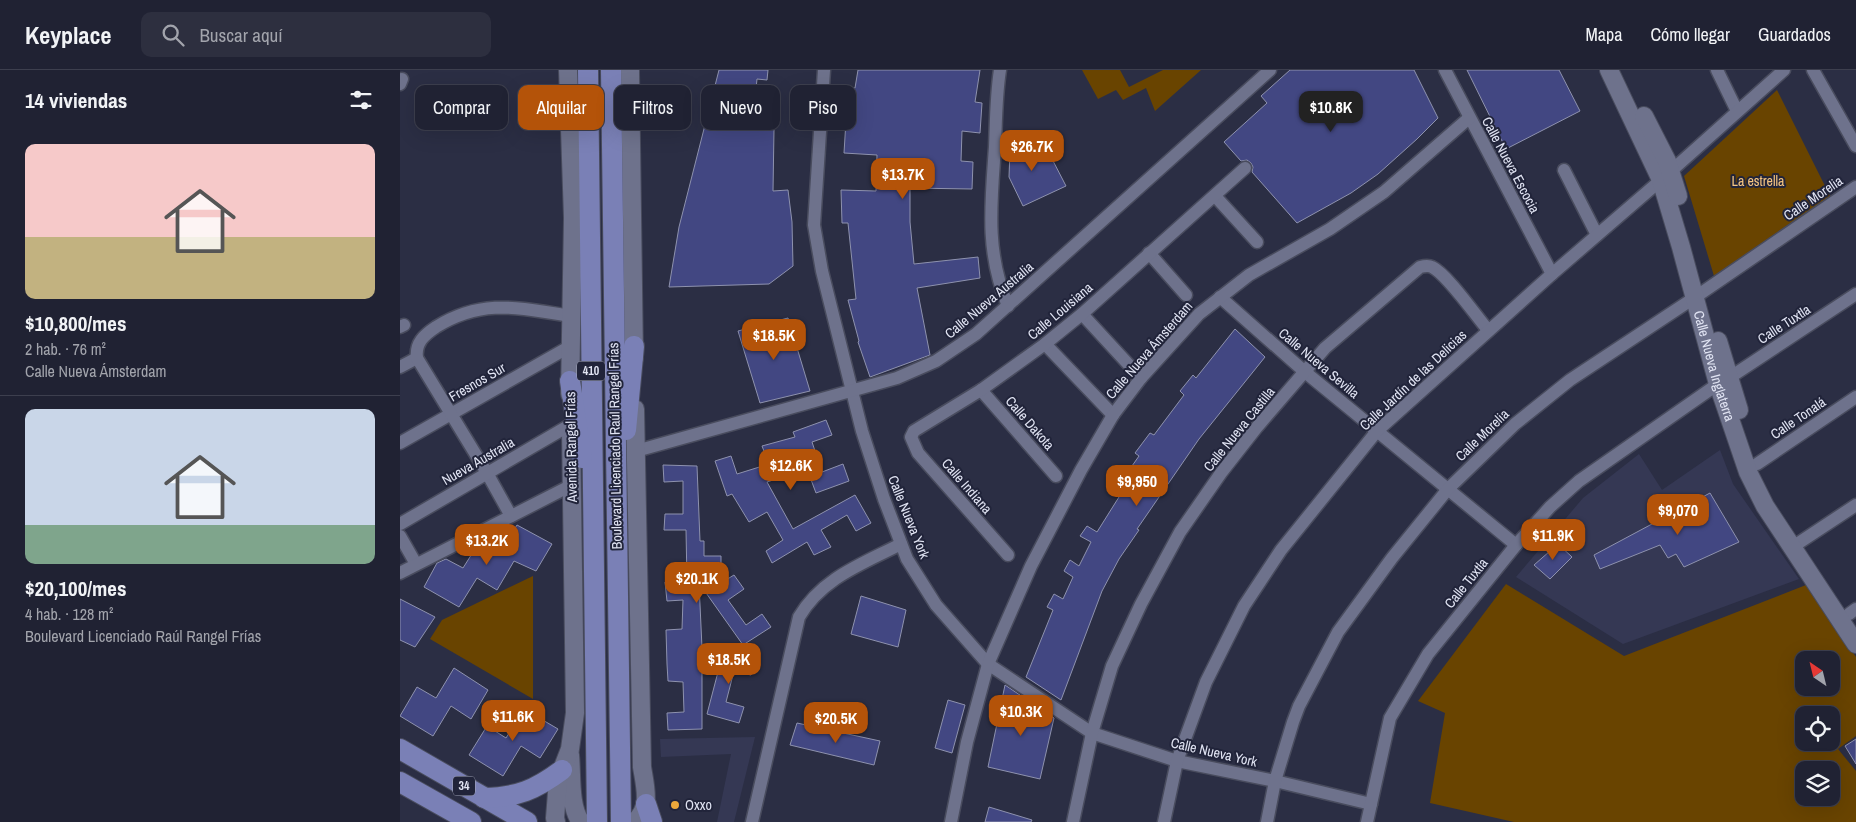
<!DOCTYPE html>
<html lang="es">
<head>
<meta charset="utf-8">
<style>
  body { margin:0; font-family:"Archivo Narrow",sans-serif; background:#2d2f3f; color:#f1f3f6; height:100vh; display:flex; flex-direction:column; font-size:19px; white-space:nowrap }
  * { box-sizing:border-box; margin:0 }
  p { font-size:16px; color:#a2a4ac }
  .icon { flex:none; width:28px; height:28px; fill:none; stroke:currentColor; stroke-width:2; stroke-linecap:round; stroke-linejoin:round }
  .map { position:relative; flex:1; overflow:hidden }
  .side { display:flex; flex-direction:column; background:#202233; width:400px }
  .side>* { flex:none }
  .top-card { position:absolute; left:15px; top:15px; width:475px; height:45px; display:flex; gap:10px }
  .needle { width:32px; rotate:325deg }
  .buttons { position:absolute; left:1395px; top:581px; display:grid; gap:10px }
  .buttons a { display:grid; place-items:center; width:45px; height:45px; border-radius:10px; background:#202233; box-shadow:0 5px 20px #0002,0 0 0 1px #3d3f4e; font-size:25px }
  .price { position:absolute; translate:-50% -42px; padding:0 11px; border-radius:10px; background:#b45309; color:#fff; font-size:16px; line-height:32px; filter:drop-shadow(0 1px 2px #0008) }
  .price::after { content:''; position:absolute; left:50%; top:30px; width:15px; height:11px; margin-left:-8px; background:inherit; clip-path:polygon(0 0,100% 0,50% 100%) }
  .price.on { background:#222; color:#fff }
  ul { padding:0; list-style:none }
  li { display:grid; align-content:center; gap:10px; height:265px; padding:0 25px }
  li+li { border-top:1px solid #3d3f4e }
  li span { display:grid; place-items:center; height:155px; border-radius:10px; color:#555 }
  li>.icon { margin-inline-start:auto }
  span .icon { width:90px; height:90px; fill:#fffc; stroke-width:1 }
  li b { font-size:21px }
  h2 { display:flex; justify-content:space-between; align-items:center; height:60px; padding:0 25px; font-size:21px }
  .chip { padding:0 18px; border-radius:10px; background:#202233; box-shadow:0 5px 20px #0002,0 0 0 1px #3d3f4e; font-size:18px; line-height:45px }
  .chip.on { background:#b45309; color:#fff }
  header { display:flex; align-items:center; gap:30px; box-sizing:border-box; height:70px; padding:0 25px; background:#202233; border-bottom:1px solid #3d3f4e }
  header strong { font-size:24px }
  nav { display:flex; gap:28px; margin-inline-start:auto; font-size:18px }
  .search { width:350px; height:45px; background:#2d2f3f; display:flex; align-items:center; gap:12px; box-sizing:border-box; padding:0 18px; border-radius:10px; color:#a2a4ac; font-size:19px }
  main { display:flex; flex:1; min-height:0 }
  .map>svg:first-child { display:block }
  .built { fill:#353854 }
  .green { fill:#694400; fill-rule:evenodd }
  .building { fill:#424782; stroke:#8e92ae }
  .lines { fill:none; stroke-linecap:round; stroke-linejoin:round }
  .street-casing { stroke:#494c5e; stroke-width:15 }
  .secondary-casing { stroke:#494c5e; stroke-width:20 }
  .primary-casing { stroke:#494c5e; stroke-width:22 }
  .street { stroke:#6e728c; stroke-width:12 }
  .secondary { stroke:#6e728c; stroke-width:18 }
  .primary { stroke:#7a80b6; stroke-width:20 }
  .poi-dot { fill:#eda83b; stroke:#21243a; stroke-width:2 }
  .labels { text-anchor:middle; stroke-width:4; stroke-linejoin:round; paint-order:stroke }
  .shield { fill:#21243a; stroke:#a7aabc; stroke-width:1 }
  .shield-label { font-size:12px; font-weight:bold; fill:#e1e4f3 }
  .street-label { font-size:14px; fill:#e1e4f3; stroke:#21243a }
  .park-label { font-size:14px; fill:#f7c682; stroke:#21243a }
  .poi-label { font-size:14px; fill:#e1e4f3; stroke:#21243a; text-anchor:start }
</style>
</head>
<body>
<header>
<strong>Keyplace</strong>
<div class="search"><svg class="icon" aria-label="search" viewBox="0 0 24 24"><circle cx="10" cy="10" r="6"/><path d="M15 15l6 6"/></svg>Buscar aquí</div>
<nav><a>Mapa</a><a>Cómo llegar</a><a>Guardados</a></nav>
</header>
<main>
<section class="side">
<h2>14 viviendas<svg class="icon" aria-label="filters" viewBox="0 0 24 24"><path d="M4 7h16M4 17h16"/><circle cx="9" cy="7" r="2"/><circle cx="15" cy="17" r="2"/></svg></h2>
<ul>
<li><span style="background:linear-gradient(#f6c9c9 60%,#c2b280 0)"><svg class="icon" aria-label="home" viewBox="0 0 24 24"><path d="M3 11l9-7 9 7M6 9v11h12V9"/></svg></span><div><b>$10,800/mes</b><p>2 hab. · 76 m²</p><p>Calle Nueva Ámsterdam</p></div></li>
<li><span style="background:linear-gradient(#c9d6e8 75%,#7fa58c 0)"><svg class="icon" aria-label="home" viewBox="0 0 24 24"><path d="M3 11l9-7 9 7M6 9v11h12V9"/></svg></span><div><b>$20,100/mes</b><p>4 hab. · 128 m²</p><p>Boulevard Licenciado Raúl Rangel Frías</p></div></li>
</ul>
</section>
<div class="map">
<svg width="1456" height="752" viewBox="0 0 1456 752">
  <rect width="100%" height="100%" fill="#2b2e44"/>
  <g class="built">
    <path d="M1320,380L1333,414L1399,509L1223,574L1116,507L1183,428L1239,384L1262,420Z"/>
    <path d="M355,667L334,752H317L331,684L261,687L260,669Z"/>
  </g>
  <g class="green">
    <path d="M682,0H720L729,17L763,0H801L755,41L746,18L723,30L716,20L698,29Z"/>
    <path d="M1377,20L1430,126L1314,206L1284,106Z"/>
    <path d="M133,506V629L30,569L42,550Z"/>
    <path d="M1106,514L1224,586L1406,515L1456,587V666L1438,679L1456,701V752H1114L1030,733L1045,643L1018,631ZM1404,590H1431V618H1404ZM1404,645H1431V672H1404ZM1404,700H1431V728H1404Z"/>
  </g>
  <g class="building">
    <path d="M319,0H368L367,10L357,9L352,58L374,59L373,121L388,120L392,152L393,196L369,214L269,217L279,157Z"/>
    <path d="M458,0H580L575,32L582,33L580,63L562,61L561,91L573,92L572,119L510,118V152L514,194L578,187L580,208L517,218L530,285L470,307L458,272L459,271L448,230L456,229L448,153H442L441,120L476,121L477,85L444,83L448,18H455Z"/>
    <path d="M890,0H1014L1038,48L1017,69L978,104L951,123L897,153L852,102L853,97L851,93L847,90L841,91L824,72L867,33L861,26Z"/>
    <path d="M1067,0H1159L1180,41L1106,79Z"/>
    <path d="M619,62L621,65L624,63L638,91L650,85L666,116L623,136L609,107L610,80L616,77L611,68Z"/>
    <path d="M388,248L410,321L360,333L338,261Z"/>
    <path d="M835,259L865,287L799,369L737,459L739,460L719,489L702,521L661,630L626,607L653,540L647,537L654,524L663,529L673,507L664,501L670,490L679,496L691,472L680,466L687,456L697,462L719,427L713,423L739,386L735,383L750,363L754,365L784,325L780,321L793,305L796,308Z"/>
    <path d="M426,350L432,365L412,372L422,402L443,394L449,411L416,423L407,399L367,412L393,459L455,425L471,453L456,461L447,445L421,460L431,477L414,485L407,472L372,493L366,481L383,470L367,442L349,452L332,424L327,426L315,391L331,386L337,404L369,394L362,376L395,367L393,362Z"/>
    <path d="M263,395L297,396L300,471H304V486H321V513L334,505L344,519L328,530L346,555L362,544L371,557L343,575L299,513L302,578V659L268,660L267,643L284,642L283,612L268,611L267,594L266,560L282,559L283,530L267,531L265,512H287L286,460H264L265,444H283V411L264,412Z"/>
    <path d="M1310,423L1339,472L1284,497L1276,484L1268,488L1260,475L1200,499L1194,485Z"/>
    <path d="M117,455L152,474L136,501L114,491L97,520L77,508L59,537L24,517L37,493L46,489L63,498L80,471L100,482Z"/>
    <path d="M1158,474L1172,487L1150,509L1134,495Z"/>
    <path d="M461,526L506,540L498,577L451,564Z"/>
    <path d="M0,529L35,547L15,577L0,570Z"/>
    <path d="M324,579L355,588L351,605L334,601L326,632L344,637L339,653L307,644Z"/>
    <path d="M54,598L88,620L71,649L51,636L33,666L0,646L17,617L36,628Z"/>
    <path d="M605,615L654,648L640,709L588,697Z"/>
    <path d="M548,630L565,635L552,683L535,678Z"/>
    <path d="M124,639L158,659L140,688L121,676L103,706L69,685L87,656L106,668Z"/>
    <path d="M397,653L480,671L474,695L390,675Z"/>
    <path d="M1456,669V694L1445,676Z"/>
    <path d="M589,737L632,750L631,752H585Z"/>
  </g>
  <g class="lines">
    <defs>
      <g id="street">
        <path d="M424,0L414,155L422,201L462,361L484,429L507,489L536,535L588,594L692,663L777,691L875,711L971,734"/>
        <path d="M600,0C596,25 596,51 595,77C591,133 585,182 608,236"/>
        <path d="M1045,0L1152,204"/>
        <path d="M1317,0L1337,41"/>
        <path d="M1413,0L1456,76"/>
        <path d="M0,14L2,9"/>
        <path d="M1164,100L1197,165"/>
        <path d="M815,126L857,172"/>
        <path d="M749,183L786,225"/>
        <path d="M820,227L905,302L1116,475"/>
        <path d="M682,244L741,308"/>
        <path d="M0,257L4,255"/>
        <path d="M645,274L713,345"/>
        <path d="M0,297L17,288"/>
        <path d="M1329,308L1456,224"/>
        <path d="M581,320L656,406"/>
        <path d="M0,373L169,277"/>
        <path d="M236,381L497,308L536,291L576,264L870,0"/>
        <path d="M1357,394L1456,327"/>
        <path d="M111,446L87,403L17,288C15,273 24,265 36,257C83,228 119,238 171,246"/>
        <path d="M0,454L170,355"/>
        <path d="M0,466L16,494"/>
        <path d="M1391,478L1456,435"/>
        <path d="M608,485L518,383L511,367L514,361L581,320L645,274L682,244L845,98"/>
        <path d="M0,503L172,415"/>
        <path d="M1449,544L1456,539"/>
        <path d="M352,752L399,547C422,508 462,494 501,474"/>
        <path d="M551,752L567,672L588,594L631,496L681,400L713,345L741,308L799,244L849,205L930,159L984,122L1069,48"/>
        <path d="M673,752L692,663L712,596L741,534L780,462L821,403L857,357L925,278L1020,197C1024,196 1028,195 1032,197C1047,204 1076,246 1088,260"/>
        <path d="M764,752L777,691L806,612L844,536L881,480L977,361L1152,204L1261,110L1384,0"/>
        <path d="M867,752L875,711L893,652L899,636L938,562L992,488L1048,419L1115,354L1170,310L1294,228L1456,117"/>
        <path d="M967,752L990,648L1028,584L1116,475L1150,437L1179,411L1318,314"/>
      </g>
      <g id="secondary">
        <path d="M168,0L173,148L170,324"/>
        <path d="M230,0L234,288"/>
        <path id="s1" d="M1209,0L1261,110L1281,177L1318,314L1348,402L1365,436L1456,574"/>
        <path d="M1244,46L1267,91L1278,126"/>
        <path d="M1318,271L1339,340"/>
        <path d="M170,685C172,704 169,737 181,752"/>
        <path d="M156,752L155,748L158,710L170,679L175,643L171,360"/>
        <path d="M234,752C252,739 245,716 242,697L235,339"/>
      </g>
      <g id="primary">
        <path d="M188,0L197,752"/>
        <path d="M211,0L221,752"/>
        <path d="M170,311L182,388"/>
        <path d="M226,360L234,276"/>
        <path d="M0,679L127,752"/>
        <path d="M0,712L71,752"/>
        <path d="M84,728C118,727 135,720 162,700"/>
        <path d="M246,734L252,752"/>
      </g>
    </defs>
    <use href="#street" class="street-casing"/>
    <use href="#secondary" class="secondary-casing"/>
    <use href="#primary" class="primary-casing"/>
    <use href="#street" class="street"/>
    <use href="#secondary" class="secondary"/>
    <use href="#primary" class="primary"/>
  </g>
  <circle class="poi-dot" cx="275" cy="735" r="5"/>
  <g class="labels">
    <g class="shield">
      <rect x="177" y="291.5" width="28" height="19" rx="4"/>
      <rect x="53" y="706.5" width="22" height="19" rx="4"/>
    </g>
    <g class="shield-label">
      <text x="191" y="305">410</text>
      <text x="64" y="720">34</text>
    </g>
    <g class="street-label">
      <text transform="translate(1111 95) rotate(62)" y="5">Calle Nueva Escocia</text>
      <text transform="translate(1413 128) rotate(-34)" y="5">Calle Morelia</text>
      <text transform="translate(589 230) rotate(-40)" y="5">Calle Nueva Australia</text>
      <text transform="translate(660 241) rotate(-40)" y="5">Calle Louisiana</text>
      <text transform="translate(1384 254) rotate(-33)" y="5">Calle Tuxtla</text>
      <text transform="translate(749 280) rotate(-49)" y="5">Calle Nueva Ámsterdam</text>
      <text transform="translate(919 293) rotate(40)" y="5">Calle Nueva Sevilla</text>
      <text dy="5" stroke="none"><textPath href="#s1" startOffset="315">Calle Nueva Inglaterra</textPath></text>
      <text transform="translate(1013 310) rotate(-43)" y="5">Calle Jardín de las Delicias</text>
      <text transform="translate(77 312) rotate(-30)" y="5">Fresnos Sur</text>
      <text transform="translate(1398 348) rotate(-34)" y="5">Calle Tonalá</text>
      <text transform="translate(630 353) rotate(49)" y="5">Calle Dakota</text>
      <text transform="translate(839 359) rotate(-51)" y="5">Calle Nueva Castilla</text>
      <text transform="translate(1082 365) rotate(-44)" y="5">Calle Morelia</text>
      <text transform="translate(215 376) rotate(-91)" y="5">Boulevard Licenciado Raúl Rangel Frías</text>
      <text transform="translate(171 377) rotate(-91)" y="5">Avenida Rangel Frías</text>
      <text transform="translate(78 391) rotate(-30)" y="5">Nueva Australia</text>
      <text transform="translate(567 416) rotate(49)" y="5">Calle Indiana</text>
      <text transform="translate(509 447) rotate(68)" y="5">Calle Nueva York</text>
      <text transform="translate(1066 513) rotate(-51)" y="5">Calle Tuxtla</text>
      <text transform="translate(814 682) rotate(13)" y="5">Calle Nueva York</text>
    </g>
    <g class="park-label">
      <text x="1358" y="116">La estrella</text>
    </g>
    <g class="poi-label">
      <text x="285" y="740">Oxxo</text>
    </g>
  </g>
</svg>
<div class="buttons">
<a><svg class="needle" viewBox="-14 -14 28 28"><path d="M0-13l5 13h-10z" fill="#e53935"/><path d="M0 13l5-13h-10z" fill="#a2a4ac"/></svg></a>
<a><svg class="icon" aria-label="locate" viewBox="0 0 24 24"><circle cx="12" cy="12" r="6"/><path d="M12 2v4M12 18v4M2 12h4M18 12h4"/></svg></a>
<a><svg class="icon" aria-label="layers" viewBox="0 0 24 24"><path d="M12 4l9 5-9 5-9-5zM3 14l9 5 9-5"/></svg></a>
</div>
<b class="price on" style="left:931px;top:63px">$10.8K</b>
<b class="price" style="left:632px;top:102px">$26.7K</b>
<b class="price" style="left:503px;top:130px">$13.7K</b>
<b class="price" style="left:374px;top:291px">$18.5K</b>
<b class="price" style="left:391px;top:421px">$12.6K</b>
<b class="price" style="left:737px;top:437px">$9,950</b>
<b class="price" style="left:1278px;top:466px">$9,070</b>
<b class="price" style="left:1153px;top:491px">$11.9K</b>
<b class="price" style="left:87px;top:496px">$13.2K</b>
<b class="price" style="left:297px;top:534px">$20.1K</b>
<b class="price" style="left:329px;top:615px">$18.5K</b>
<b class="price" style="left:621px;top:667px">$10.3K</b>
<b class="price" style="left:113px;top:672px">$11.6K</b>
<b class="price" style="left:436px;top:674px">$20.5K</b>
<div class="top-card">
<a class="chip">Comprar</a>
<a class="chip on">Alquilar</a>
<a class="chip">Filtros</a>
<a class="chip">Nuevo</a>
<a class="chip">Piso</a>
</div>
</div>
</main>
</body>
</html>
